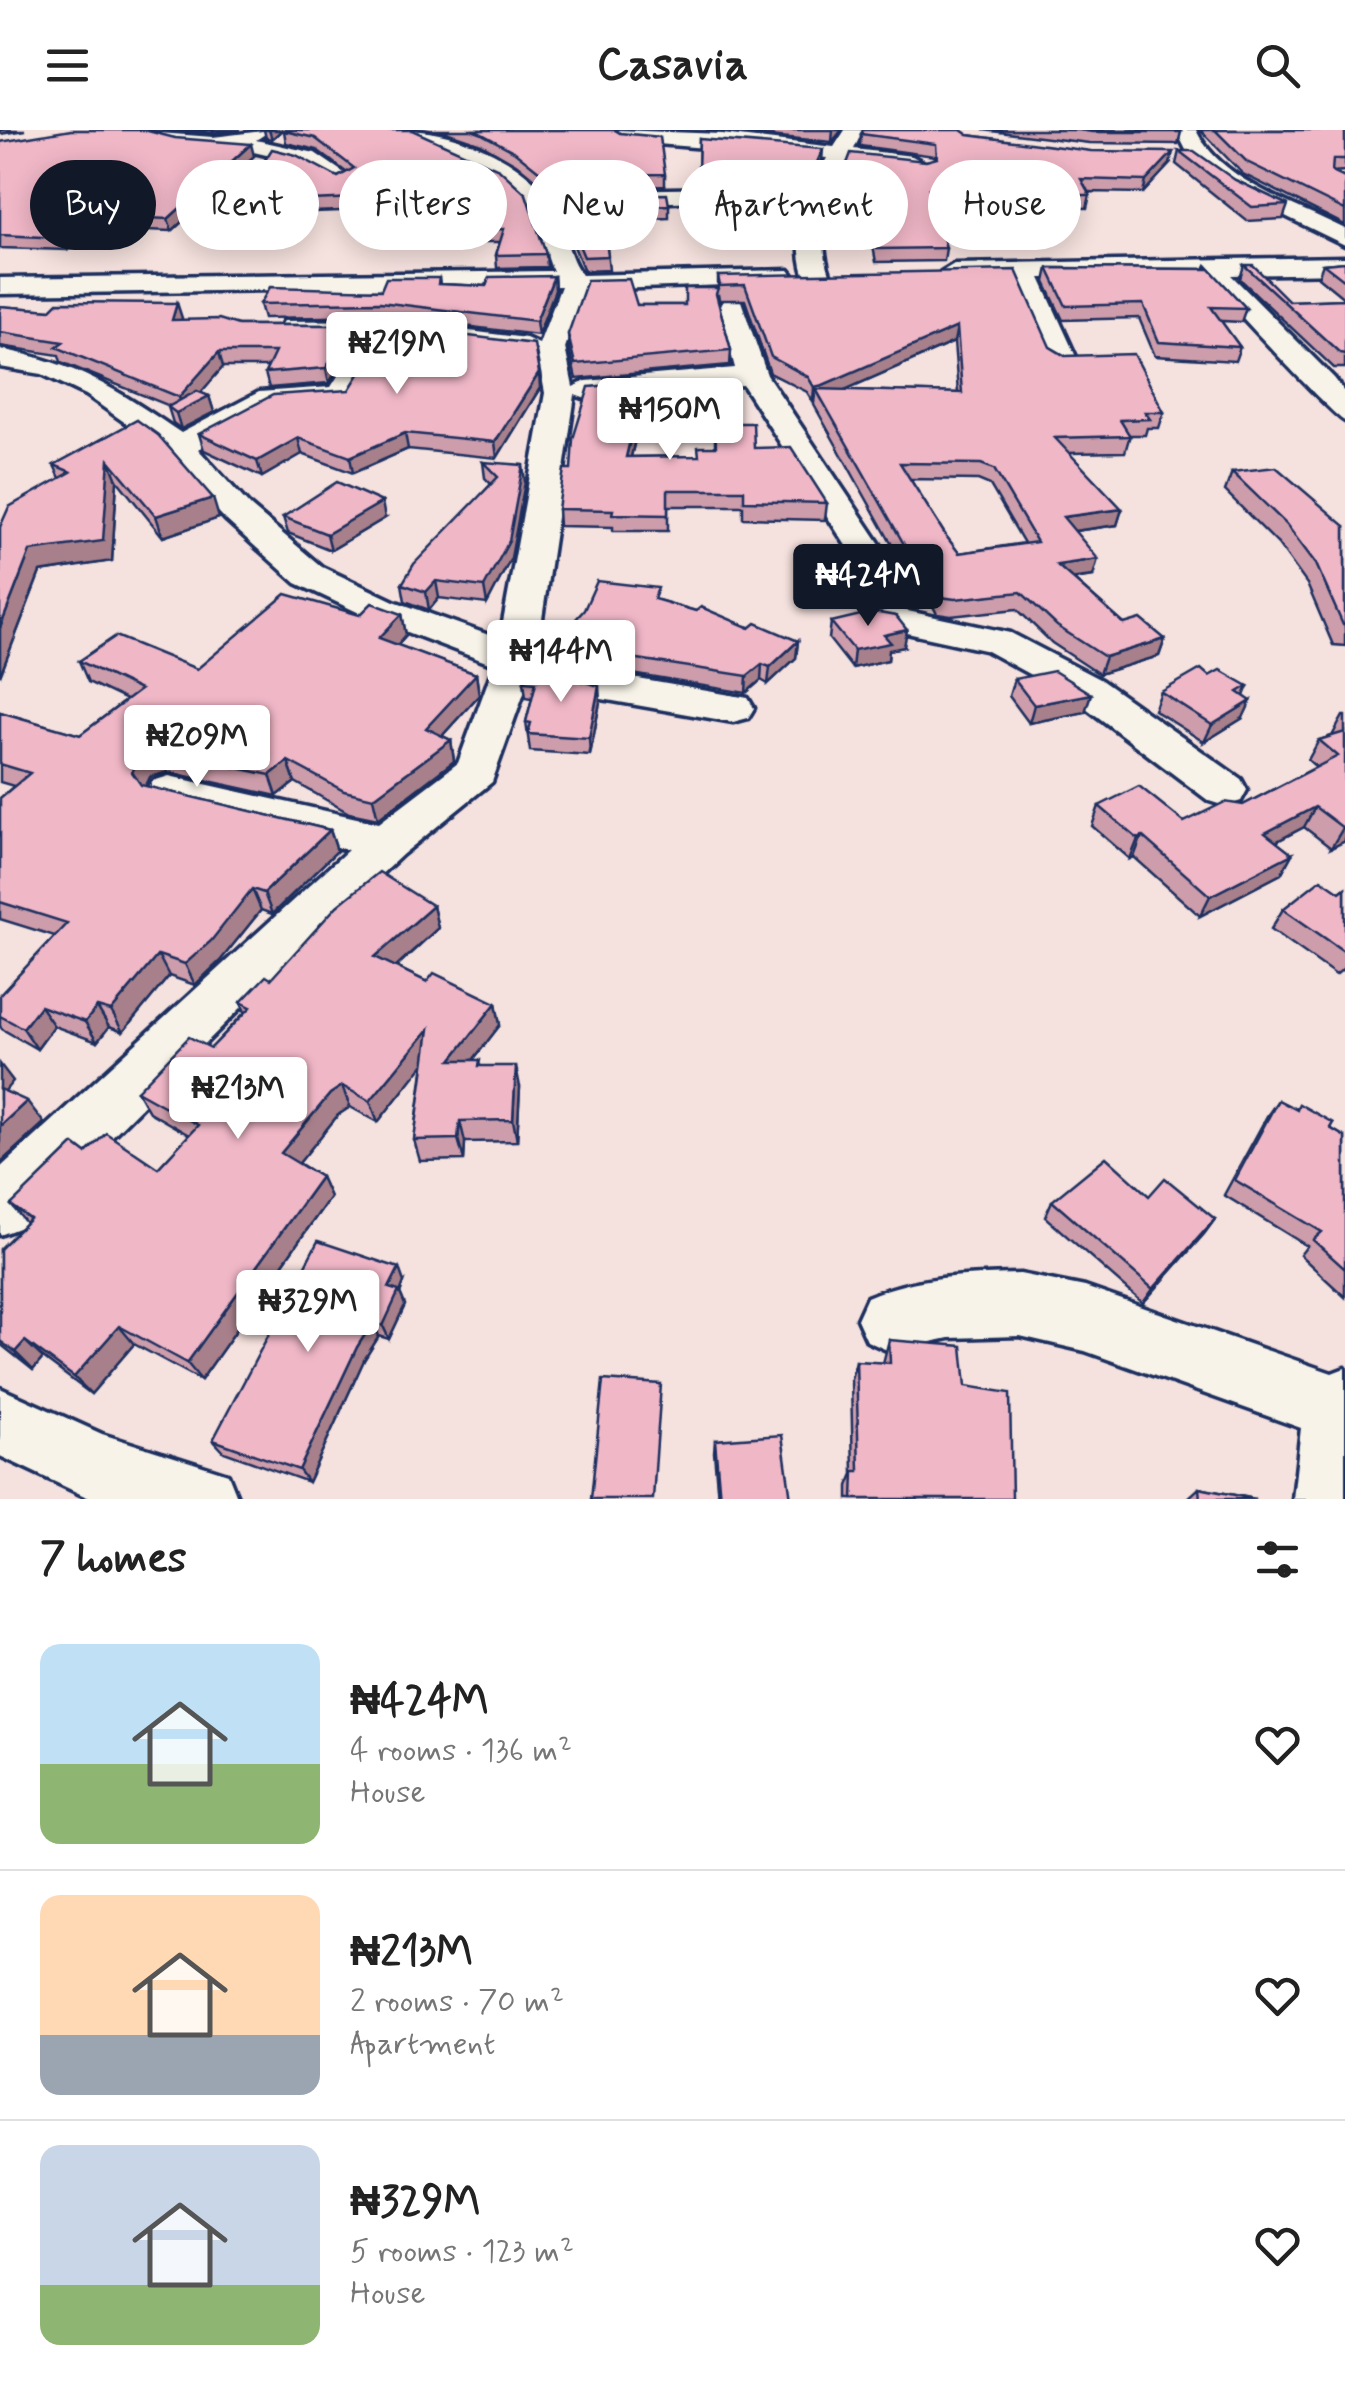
<!DOCTYPE html>
<html lang="en">
<head>
<meta charset="utf-8">
<style>
  body { margin:0; font-family:Mynerve,sans-serif; background:#f6f6f6; color:#222; height:100vh; display:flex; flex-direction:column; font-size:38px; white-space:nowrap }
  * { box-sizing:border-box; margin:0 }
  p { font-size:32px; color:#767676 }
  .icon { flex:none; width:55px; height:55px; fill:none; stroke:currentColor; stroke-width:2; stroke-linecap:round; stroke-linejoin:round }
  .map { position:relative; height:1369px; overflow:hidden }
  .sheet { display:flex; flex-direction:column; background:#fff; flex:1 }
  .sheet>* { flex:none }
  .top-card { position:absolute; left:30px; top:30px; width:1285px; height:90px; display:flex; gap:20px }
  .price { position:absolute; translate:-50% -85px; padding:0 22px; border-radius:10px; background:#fff; color:#222; font-size:32px; line-height:65px; filter:drop-shadow(0 2px 5px #0008) }
  .price::after { content:''; position:absolute; left:50%; top:60px; width:30px; height:22px; margin-left:-15px; background:inherit; clip-path:polygon(0 0,100% 0,50% 100%) }
  .price.on { background:#111827; color:#fff }
  ul { padding:0; list-style:none }
  li { display:flex; align-items:center; gap:30px; height:250px; padding:0 40px }
  li+li { border-top:2px solid #e0e0e0 }
  li span { display:grid; place-items:center; flex:none; width:280px; height:200px; border-radius:20px; color:#555 }
  li>.icon { margin-inline-start:auto }
  span .icon { width:120px; height:120px; fill:#fffc; stroke-width:1 }
  li b { font-size:42px }
  h2 { display:flex; justify-content:space-between; align-items:center; height:120px; padding:0 40px; font-size:42px }
  .tag { padding:0 35px; border-radius:45px; background:#fff; box-shadow:0 5px 25px #0003; font-size:35px; line-height:90px }
  .tag.on { background:#111827; color:#fff }
  header { display:flex; justify-content:space-between; align-items:center; height:130px; padding:0 40px; background:#fff; font-size:45px; font-weight:800 }
  .map>svg:first-child { display:block }
  .lines { fill:none; stroke-linecap:round; stroke-linejoin:round }
  .minor-casing { stroke:#1b2f5e; stroke-width:7 }
  .minor { fill:#f7f3e8; fill-rule:evenodd }
  .wall { fill:#ce9dab; stroke:#1b2f5e; stroke-width:2.5; fill-rule:evenodd }
  .shaded-wall { fill:#a8808b; stroke:#1b2f5e; stroke-width:2.5 }
  .building { fill:#f0b7c7; stroke:#1b2f5e; stroke-width:2.5; fill-rule:evenodd }
</style>
</head>
<body>
<header><svg class="icon" aria-label="menu" viewBox="0 0 24 24"><path d="M4 6h16M4 12h16M4 18h16"/></svg>Casavia<svg class="icon" aria-label="search" viewBox="0 0 24 24"><circle cx="10" cy="10" r="6"/><path d="M15 15l6 6"/></svg></header>
<div class="map">
<svg width="1345" height="1369" viewBox="0 0 1345 1369">
  <rect width="100%" height="100%" fill="#f5e1de"/>
  <filter id="ink" filterUnits="userSpaceOnUse"><feTurbulence type="fractalNoise" baseFrequency=".01" numOctaves="2"/><feDisplacementMap in="SourceGraphic" scale="20" xChannelSelector="R" yChannelSelector="G"/><feConvolveMatrix kernelMatrix="1 2 1 2 8 2 1 2 1" color-interpolation-filters="sRGB"/></filter>
  <g filter="url(#ink)">
    <g class="lines">
      <defs>
        <g id="minor">
          <path d="M119,0L213,7L271,0L256,10L315,23L353,49L342,56L300,33L232,17L179,16Z"/>
          <path d="M404,0C456,0 531,31 556,80C566,101 567,126 582,145L789,140L793,145L789,150L780,153L585,160L565,218L573,257L586,251L735,238L719,177L723,171H741L767,245L906,453L903,480L1011,503L1101,550L1241,649L1247,660L1241,671L1225,676L1209,671L1073,568L985,520L870,495L864,487L870,453L743,255L586,269L575,265L537,523L586,540L748,568L754,578L748,588L733,592L579,565L529,548L492,652L403,724L291,828L21,1097L0,1105V1038L348,720L153,673L147,662L153,651L169,646L379,693L458,633L494,535L368,487L296,453L227,391L180,342L167,322L86,265L42,244L0,237V219C79,234 116,259 181,303L259,262L331,257L363,206L294,205L284,203L280,197L284,191L382,190L526,208L539,214L561,156L0,164V148L553,141C543,120 542,94 530,74C500,28 435,31 404,0ZM390,207L526,224L537,220L545,263L500,509L394,471L322,437L251,377L198,319L276,277L352,272Z"/>
          <path d="M616,0L722,4L834,17L845,0H863L854,19L912,26L923,32L912,38L847,31C828,68 816,104 830,144L817,152L804,144C792,103 806,65 827,28L621,11L611,5Z"/>
          <path d="M1176,0H1196C1221,52 1296,74 1345,99V115L1232,60L1190,28Z"/>
          <path d="M728,58L739,65L736,70L605,74L594,67L605,60Z"/>
          <path d="M1345,127V143L1231,145L1334,248L1345,262V291C1334,288 1222,165 1203,145L1040,148L1077,229L1063,238L1049,229L1014,149L954,150L941,142L954,134Z"/>
          <path d="M1020,1144L1085,1157L1332,1243L1345,1238V1369H1293L1301,1298L1085,1221L1020,1206L949,1208L889,1221L867,1211L857,1189L867,1167C916,1146 967,1145 1020,1144Z"/>
          <path d="M0,1258L102,1304L228,1344L238,1369H91L0,1326Z"/>
        </g>
      </defs>
      <use href="#minor" class="minor-casing"/>
      <use href="#minor" class="minor"/>
    </g>
    <g class="wall">
      <path d="M163,0H240L213,3Z"/>
      <path d="M264,0H282L272,9L266,8Z"/>
      <path d="M412,0L546,124L547,137L497,138L496,125L500,112H477L476,100L479,76L313,82L296,107L228,105L225,93L347,43L317,20L286,13L284,1Z"/>
      <path d="M432,0H615L665,44V56L545,58L516,34L481,14L443,1Z"/>
      <path d="M706,0H842L832,12Z"/>
      <path d="M983,0H1181V2L1178,14L1089,13Z"/>
      <path d="M1200,0H1345V41L1332,42L1345,48V95L1243,44Z"/>
      <path d="M962,1L968,5L1170,34L1143,63L1088,62L1090,65L1087,78L1048,77L1046,89L987,88L985,83L933,72L946,118L944,131L876,132L869,95L829,92L830,79L926,31L935,29V26L860,16L861,4Z"/>
      <path d="M175,8L254,26L172,101L91,98L68,120L0,118V12Z"/>
      <path d="M699,9L822,31L800,81L738,86V94H697L698,63H728L734,59L728,54L698,55Z"/>
      <path d="M1179,21L1235,50L1288,75L1283,89L1247,91L1176,34Z"/>
      <path d="M558,66L669,75V88L604,91L609,140L584,141L559,79Z"/>
      <path d="M1345,132V169L1318,147L1323,134Z"/>
      <path d="M1206,135L1246,178L1241,192L1221,191L1240,217L1235,231L1155,226L1139,188L1063,190L1045,152L1048,138L1204,139Z"/>
      <path d="M1244,135L1289,171L1345,169V238H1334L1240,149Z"/>
      <path d="M554,146L555,160L538,205L382,186L264,188L260,174L381,160L439,148L440,154L486,156Z"/>
      <path d="M718,146L1050,217L1164,282L1159,298H1147L1145,305H1130L1125,322L1069,323L1122,379L1117,395L1075,401L1093,446L1073,449L1124,494L1165,509L1159,526L1099,544L1052,513L1017,479L951,486L937,484L922,455L915,456L814,275V272H813L807,262L770,243L745,170H719L718,164V172L731,220L730,235L576,249L569,218L568,204L637,175H685L718,158ZM954,212L958,263L844,260ZM910,349L978,350L990,355L1024,413L959,423L946,406Z"/>
      <path d="M177,173L181,190L238,195H353L356,210L329,253L269,258L265,243L268,237H223L200,263L209,266L214,282L181,299L173,293L168,277L170,276L61,232L59,225L0,216V176L50,180Z"/>
      <path d="M540,258L497,328L408,319L353,343L302,324L262,347L204,320L199,304Z"/>
      <path d="M645,268L631,327L698,326L715,317V293L754,318L827,373L825,390L743,388V376H668V401H613V397L559,396L558,379L571,339Z"/>
      <path d="M137,290L219,388L163,407L117,350L112,431L40,442L0,546L60,348L54,335Z"/>
      <path d="M483,332L525,352L511,428L487,474L439,468L429,480L405,471L402,454L491,354L485,348Z"/>
      <path d="M1232,342L1345,396V516L1333,515L1307,454L1278,414L1225,361Z"/>
      <path d="M283,387L385,388L331,420L288,403Z"/>
      <path d="M658,470L798,511L796,528L768,554L761,550L746,563L638,545L607,536L606,540L587,536L559,527L557,510Z"/>
      <path d="M402,484L406,505L397,515L476,544L479,565L442,606L451,610L454,631L378,689L349,683L295,652L277,666L168,642L150,647L145,656L330,700L337,721L272,784L261,780L220,831L195,855L169,846L123,902L109,897L97,912L54,896L37,919L2,899L0,896V865L55,806L0,789V668L14,656L0,652V582L80,605L126,570L88,552L79,531L197,539L360,485Z"/>
      <path d="M831,492L904,517L889,520L888,530L852,538L829,509Z"/>
      <path d="M533,537L600,572L590,625L530,621L526,592L532,568L526,567L524,551Z"/>
      <path d="M1209,546L1248,556L1244,566L1243,588L1204,612L1154,580L1161,562Z"/>
      <path d="M1014,549L1085,582L1029,593L1009,566Z"/>
      <path d="M1343,586H1345V711L1331,718L1304,697L1276,712L1292,724L1281,744L1200,786L1134,727L1130,729L1092,696L1099,676L1184,692L1243,675L1316,637L1308,630L1319,610L1332,606Z"/>
      <path d="M1345,758V837L1336,845L1271,799L1283,779L1340,762Z"/>
      <path d="M433,776L438,798L396,837L427,852L496,873L500,895L473,930L481,936L520,957L517,1011L465,1012L464,1030L420,1031L414,1010L424,933L378,992L350,977L338,985L299,1033L321,1047L330,1067L201,1250L134,1214L91,1264L43,1228L33,1240L0,1214V1119L26,1093L11,1075L86,1023L158,1038L189,1005L149,982L137,961L211,918L245,882L241,872L271,849Z"/>
      <path d="M1278,970L1296,979L1299,974L1330,998L1345,1007V1167L1300,1125L1307,1116L1224,1065L1267,986Z"/>
      <path d="M1149,1066L1215,1089L1204,1104L1143,1173L1045,1087L1052,1071Z"/>
      <path d="M404,1152L400,1163L405,1175L389,1209L379,1206L364,1230L308,1352L224,1322L213,1310Z"/>
      <path d="M889,1210L966,1256L1012,1369H848V1356L853,1344L851,1249L856,1231L883,1233Z"/>
      <path d="M715,1310L791,1369H718L714,1322Z"/>
      <path d="M1199,1358L1255,1369H1187Z"/>
    </g>
    <g class="shaded-wall">
      <path d="M0,0H25L0,4Z"/>
      <path d="M212,0H240L213,3Z"/>
      <path d="M269,0H282L272,9Z"/>
      <path d="M833,0H842L832,12Z"/>
      <path d="M251,14L254,26L172,101L168,89Z"/>
      <path d="M823,19L822,31L800,81L801,68Z"/>
      <path d="M1173,22L1170,34L1143,63L1146,51Z"/>
      <path d="M310,70L313,82L296,107L293,94Z"/>
      <path d="M87,85L91,98L68,120L64,108Z"/>
      <path d="M554,146L555,160L538,205L536,191Z"/>
      <path d="M177,173L182,188L176,204L172,190Z"/>
      <path d="M353,195L356,210L329,253L326,238Z"/>
      <path d="M957,197L954,212L822,270L816,259L814,272H813L814,257Z"/>
      <path d="M219,222L223,237L189,276L209,266L214,282L181,299L176,283L183,279L179,267Z"/>
      <path d="M539,243L540,258L497,328L495,312Z"/>
      <path d="M644,252L645,268L627,343L626,327Z"/>
      <path d="M405,303L408,319L353,343L350,327Z"/>
      <path d="M298,308L302,324L262,347L257,331Z"/>
      <path d="M109,330L117,350L112,431L40,442L0,546V498L30,421Z"/>
      <path d="M523,335L525,352L511,428L487,474L484,457Z"/>
      <path d="M213,368L219,388L163,407L156,386Z"/>
      <path d="M382,372L385,388L331,420L327,404Z"/>
      <path d="M1122,379L1117,395L1059,403L1063,387Z"/>
      <path d="M1098,429L1093,446L1053,451L1057,435Z"/>
      <path d="M436,451L439,468L429,480L426,462Z"/>
      <path d="M402,484L406,505L384,530L379,508Z"/>
      <path d="M907,500L904,517L889,520L888,530L852,538L854,520L884,505Z"/>
      <path d="M1165,509L1159,526L1099,544L1105,527Z"/>
      <path d="M798,511L796,528L768,554L770,537Z"/>
      <path d="M762,534L761,550L746,563L747,546Z"/>
      <path d="M476,544L479,565L430,619L426,598Z"/>
      <path d="M599,556L600,572L590,625L589,608Z"/>
      <path d="M1091,564L1085,582L1029,593L1034,575Z"/>
      <path d="M1251,571L1243,588L1204,612L1212,595Z"/>
      <path d="M451,610L454,631L378,689L373,668Z"/>
      <path d="M159,621L168,642L150,647L142,664L132,642L141,626Z"/>
      <path d="M288,631L295,652L277,666L270,645Z"/>
      <path d="M1315,677L1304,697L1254,723L1265,703Z"/>
      <path d="M1345,697V711L1331,718L1343,698Z"/>
      <path d="M330,700L337,721L272,784L264,763Z"/>
      <path d="M1142,706L1134,727L1130,729L1138,709Z"/>
      <path d="M1292,724L1281,744L1200,786L1210,766Z"/>
      <path d="M252,759L261,780L220,831L195,855L185,834Z"/>
      <path d="M433,776L438,798L382,849L375,827Z"/>
      <path d="M158,825L169,846L123,902L111,881Z"/>
      <path d="M496,873L500,895L456,952L451,930Z"/>
      <path d="M40,876L54,896L37,919L23,898Z"/>
      <path d="M97,877L109,897L97,912L85,892Z"/>
      <path d="M429,899L435,920L378,992L370,971Z"/>
      <path d="M0,934L13,951L0,967Z"/>
      <path d="M516,936L520,957L517,1011L513,990Z"/>
      <path d="M342,956L350,977L338,985L291,1043L281,1023L330,964Z"/>
      <path d="M27,971L44,993L0,1033V996Z"/>
      <path d="M460,991L465,1012L464,1030L458,1009Z"/>
      <path d="M321,1047L330,1067L201,1250L187,1233Z"/>
      <path d="M1215,1089L1204,1104L1143,1173L1153,1159Z"/>
      <path d="M399,1138L404,1152L400,1163L405,1175L389,1209L383,1196L389,1158Z"/>
      <path d="M373,1192L379,1206L364,1230L308,1352L299,1340L357,1217Z"/>
      <path d="M119,1196L134,1214L91,1264L74,1247Z"/>
      <path d="M25,1211L43,1228L33,1240L15,1222Z"/>
    </g>
    <g class="building">
      <path d="M71,0H144L175,8L251,14L168,89L87,85L64,108L0,105V12Z"/>
      <path d="M285,0H412L499,39L526,64L546,124L496,125L504,99L476,100L481,63L310,70L293,94L225,93L272,19L296,25L338,47L354,38L315,8L284,1Z"/>
      <path d="M472,0H615L620,3L660,7L665,44L545,46L515,22L480,3Z"/>
      <path d="M863,0H961L968,5L1091,21L1173,22L1146,51L1081,49L1090,65H1043L1049,76L989,75L987,71L929,59L946,118L877,119L870,82L830,79L851,23L926,31L937,28L936,14L861,4Z"/>
      <path d="M1079,0H1181V2H1092Z"/>
      <path d="M1215,0H1345V29H1333L1332,42L1345,48V80L1247,32Z"/>
      <path d="M699,9L823,19L801,68L734,72L738,80L697,81L698,63H728L743,53L728,41L698,42Z"/>
      <path d="M1179,21H1194L1235,50L1288,75L1252,77Z"/>
      <path d="M667,64L669,75L602,78L608,126L584,127L558,66Z"/>
      <path d="M1345,132V151L1323,134Z"/>
      <path d="M1206,135L1246,178L1211,177L1240,217L1159,212L1143,174L1066,176L1048,138L1208,139Z"/>
      <path d="M1244,135H1253L1289,171L1345,169V224L1340,223Z"/>
      <path d="M1016,140L1050,217L1065,226L1134,224L1164,282H1145L1150,289L1120,290L1130,306L1055,308L1122,379L1063,387L1098,429L1057,435L1124,494L1141,489L1165,509L1105,527L1057,496L1021,462L955,469L941,467L925,438L918,439L816,259L962,263L957,197L823,255L814,257L808,247L771,227L745,155L720,156L718,146ZM900,333L981,334L994,339L1037,412L959,423L946,406Z"/>
      <path d="M554,146L536,191L380,172L260,174L270,157L381,160L386,148H439L438,154L486,156L489,147Z"/>
      <path d="M629,149L637,175H685V158H718L716,164L731,220L575,234L568,204L587,150Z"/>
      <path d="M58,172L177,173L172,190L219,189L238,195H353L326,238L265,243L275,222H219L179,267L56,217L63,212L0,202V176L50,180Z"/>
      <path d="M389,196L534,214L539,243L495,312L405,303L350,327L298,308L257,331L199,304L273,265L349,260Z"/>
      <path d="M644,252L626,327L699,326L698,317H716L715,293H753L754,318L791,317L827,373L744,371V360H668V385L612,384L613,380L558,379L564,339H571L573,309L589,257Z"/>
      <path d="M197,261L209,266L176,283L168,277Z"/>
      <path d="M137,290L158,305L213,368L156,386L109,330L103,411L30,421L0,498V397L9,377L71,342L54,335Z"/>
      <path d="M483,332L523,335L509,411L484,457L436,451L426,462L402,454L414,434L498,347Z"/>
      <path d="M1276,337L1345,396V495H1343L1316,434L1286,394L1232,342Z"/>
      <path d="M337,352L382,372L327,404L283,387Z"/>
      <path d="M597,451L658,458L654,469L696,481L701,477L750,498L756,493L798,511L770,537L762,534L747,546L638,529L606,519V523L586,520L557,510L584,480Z"/>
      <path d="M286,464L360,485L372,473L402,484L379,508L476,544L426,598L451,610L373,668L344,661L288,631L270,645L159,621L141,626L132,642L141,655L330,700L264,763L252,759L211,811L185,834L158,825L111,881L97,877L85,892L40,876L23,898L0,886V865L67,793L0,772V668L30,643L0,634V582L80,605L140,560L79,531L116,506L197,539Z"/>
      <path d="M873,482L896,486L907,500L884,505L891,513L854,520L831,492Z"/>
      <path d="M533,537L599,556L589,608L528,604L531,593L526,592L536,552L524,551Z"/>
      <path d="M1201,539L1209,546L1220,540L1248,556L1238,562L1251,571L1212,595L1161,562Z"/>
      <path d="M1054,541L1091,564L1034,575L1014,549Z"/>
      <path d="M1345,602V697L1343,698L1315,677L1265,703L1292,724L1210,766L1142,706L1138,709L1099,676L1139,656L1184,692L1225,672L1243,675L1338,626L1319,610Z"/>
      <path d="M379,742L433,776L375,827L427,852L434,843L496,873L451,930H480L479,936H516L513,990L460,991L458,1009L414,1010L429,899L370,971L342,956L330,964L281,1023L321,1047L187,1233L119,1196L74,1247L25,1211L15,1222L0,1211V1119L30,1089L11,1075L74,1014L86,1023L106,1003L158,1038L198,995L137,961L189,907L211,918L251,877L241,872L266,846L271,849L337,776Z"/>
      <path d="M1321,749L1340,762L1345,758V822L1283,779Z"/>
      <path d="M0,959L27,971L0,996Z"/>
      <path d="M1278,970L1297,980L1299,974L1333,993L1330,998L1345,1007V1139L1313,1110L1322,1102L1235,1050Z"/>
      <path d="M1106,1027L1149,1066L1165,1048L1215,1089L1153,1159L1052,1071Z"/>
      <path d="M318,1111L399,1138L389,1158L399,1161L383,1196L373,1192L357,1217L299,1340L213,1310Z"/>
      <path d="M889,1210L962,1216L966,1256L1010,1263L1012,1369H853L854,1341H859L856,1231L890,1233Z"/>
      <path d="M603,1250L661,1254L653,1369H591Z"/>
      <path d="M782,1305L791,1369H720L715,1310Z"/>
      <path d="M1199,1358L1255,1369H1200Z"/>
    </g>
  </g>
</svg>
<b class="price" style="left:397px;top:267px">₦219M</b>
<b class="price" style="left:670px;top:333px">₦150M</b>
<b class="price on" style="left:868px;top:499px">₦424M</b>
<b class="price" style="left:561px;top:575px">₦144M</b>
<b class="price" style="left:197px;top:660px">₦209M</b>
<b class="price" style="left:238px;top:1012px">₦213M</b>
<b class="price" style="left:308px;top:1225px">₦329M</b>
<div class="top-card">
<a class="tag on">Buy</a>
<a class="tag">Rent</a>
<a class="tag">Filters</a>
<a class="tag">New</a>
<a class="tag">Apartment</a>
<a class="tag">House</a>
</div>
</div>
<section class="sheet">
<h2>7 homes<svg class="icon" aria-label="filters" viewBox="0 0 24 24"><path d="M4 7h16M4 17h16"/><circle cx="9" cy="7" r="2"/><circle cx="15" cy="17" r="2"/></svg></h2>
<ul>
<li><span style="background:linear-gradient(#bfe0f5 60%,#8fb573 0)"><svg class="icon" aria-label="home" viewBox="0 0 24 24"><path d="M3 11l9-7 9 7M6 9v11h12V9"/></svg></span><div><b>₦424M</b><p>4 rooms · 136 m²</p><p>House</p></div><svg class="icon" aria-label="heart" viewBox="0 0 24 24"><path d="M12 20l-8-8c-3-5 5-10 8-4 3-6 11-1 8 4z"/></svg></li>
<li><span style="background:linear-gradient(#ffd9b3 70%,#9aa5b1 0)"><svg class="icon" aria-label="home" viewBox="0 0 24 24"><path d="M3 11l9-7 9 7M6 9v11h12V9"/></svg></span><div><b>₦213M</b><p>2 rooms · 70 m²</p><p>Apartment</p></div><svg class="icon" aria-label="heart" viewBox="0 0 24 24"><path d="M12 20l-8-8c-3-5 5-10 8-4 3-6 11-1 8 4z"/></svg></li>
<li><span style="background:linear-gradient(#c9d6e8 70%,#8fb573 0)"><svg class="icon" aria-label="home" viewBox="0 0 24 24"><path d="M3 11l9-7 9 7M6 9v11h12V9"/></svg></span><div><b>₦329M</b><p>5 rooms · 123 m²</p><p>House</p></div><svg class="icon" aria-label="heart" viewBox="0 0 24 24"><path d="M12 20l-8-8c-3-5 5-10 8-4 3-6 11-1 8 4z"/></svg></li>
</ul>
</section>
</body>
</html>
